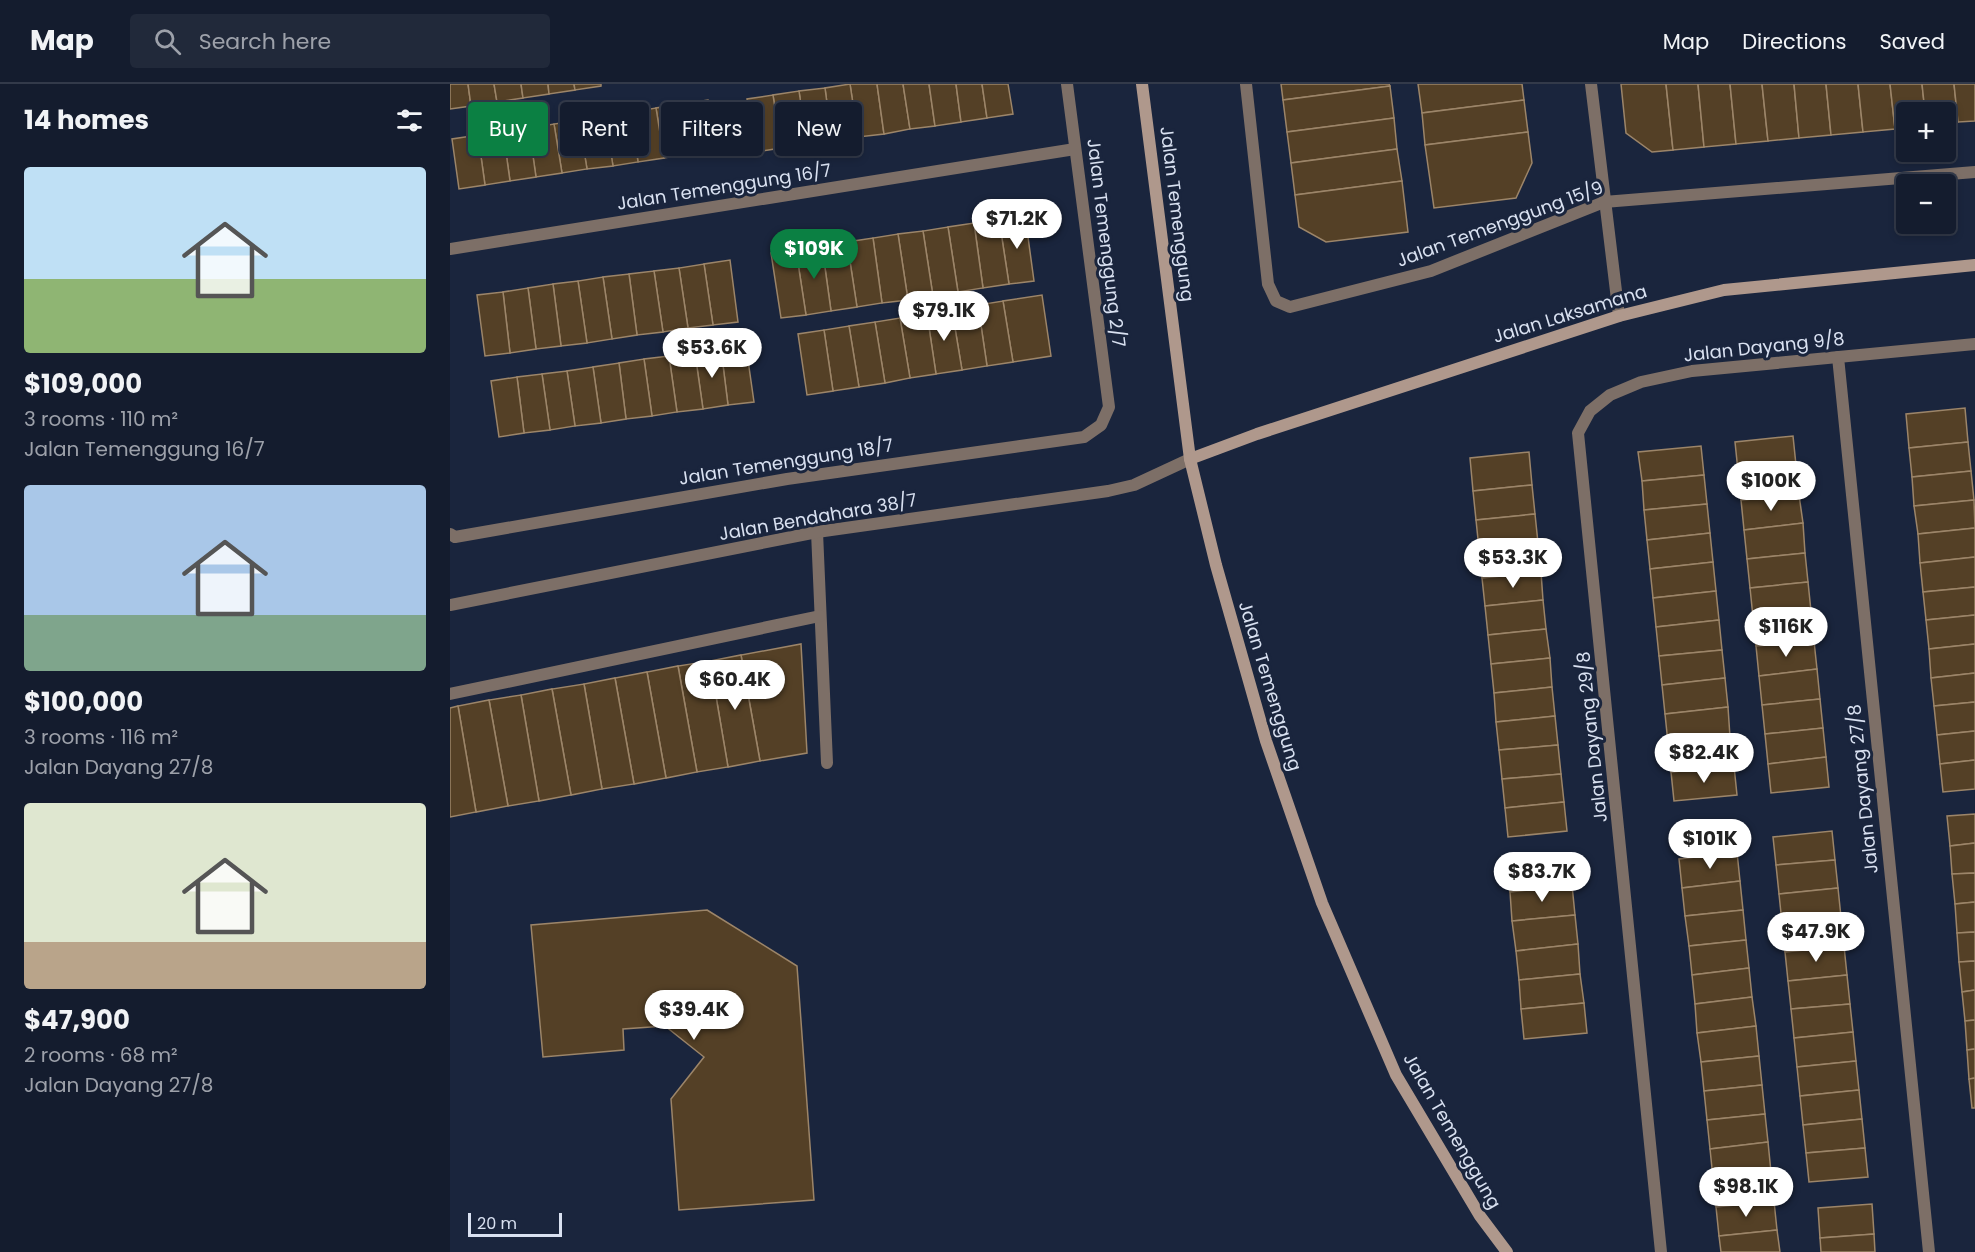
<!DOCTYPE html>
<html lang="en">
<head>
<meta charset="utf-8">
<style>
  body { margin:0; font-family:Poppins,sans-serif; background:#21293a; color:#f1f3f6; height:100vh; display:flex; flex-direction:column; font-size:22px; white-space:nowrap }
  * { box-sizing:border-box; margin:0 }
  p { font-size:20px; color:#9da1aa }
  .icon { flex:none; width:33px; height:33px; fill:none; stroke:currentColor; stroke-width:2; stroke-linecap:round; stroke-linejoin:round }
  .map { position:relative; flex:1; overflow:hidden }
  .side { display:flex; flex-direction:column; background:#141c2e; width:450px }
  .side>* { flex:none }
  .hud { position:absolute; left:18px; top:18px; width:570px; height:54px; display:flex; gap:12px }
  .buttons { position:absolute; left:1446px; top:18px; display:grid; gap:12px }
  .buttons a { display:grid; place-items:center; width:60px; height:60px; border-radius:6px; background:#141c2e; box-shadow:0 3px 9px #0003,0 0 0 2px #333a4a; font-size:30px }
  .scale { position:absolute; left:18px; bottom:15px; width:94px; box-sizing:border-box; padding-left:6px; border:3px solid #d9e1f1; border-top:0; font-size:16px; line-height:21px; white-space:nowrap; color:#d9e1f1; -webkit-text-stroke:4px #1a253d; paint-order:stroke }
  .price { position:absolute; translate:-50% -51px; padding:0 14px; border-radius:21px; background:#fff; color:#222; font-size:20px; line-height:39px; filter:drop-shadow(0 2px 3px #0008) }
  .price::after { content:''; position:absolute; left:50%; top:36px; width:18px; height:14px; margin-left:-9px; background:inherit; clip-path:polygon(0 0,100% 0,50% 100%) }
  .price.selected { background:#0b8043; color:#fff }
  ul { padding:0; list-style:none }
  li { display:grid; align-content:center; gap:12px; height:318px; padding:0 24px }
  li span { display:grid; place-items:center; height:186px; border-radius:6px; color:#555 }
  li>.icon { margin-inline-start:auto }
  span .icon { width:108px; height:108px; fill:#fffc; stroke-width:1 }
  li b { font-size:26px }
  h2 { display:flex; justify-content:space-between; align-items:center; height:72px; padding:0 24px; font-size:26px }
  .pill { padding:0 21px; border-radius:6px; background:#141c2e; box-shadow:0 3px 9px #0003,0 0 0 2px #333a4a; font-size:21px; line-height:54px }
  .pill.selected { background:#0b8043; color:#fff }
  header { display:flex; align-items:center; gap:36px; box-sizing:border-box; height:84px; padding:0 30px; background:#141c2e; border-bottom:2px solid #333a4a }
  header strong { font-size:28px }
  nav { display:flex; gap:33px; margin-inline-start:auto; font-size:21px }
  .search { width:420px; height:54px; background:#21293a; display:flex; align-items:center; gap:15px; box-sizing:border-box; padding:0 21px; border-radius:6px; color:#9da1aa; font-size:22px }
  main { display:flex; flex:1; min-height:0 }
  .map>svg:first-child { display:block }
  .building { fill:#544026; stroke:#9c8569; stroke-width:1.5 }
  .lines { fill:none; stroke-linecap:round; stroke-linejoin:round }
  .street { stroke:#7d6f67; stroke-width:12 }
  .secondary { stroke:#af988c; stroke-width:12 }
  .labels { text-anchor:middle; stroke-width:6; stroke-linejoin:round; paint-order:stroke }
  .street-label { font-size:18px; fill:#d9e1f1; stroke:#1a253d }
</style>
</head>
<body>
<header>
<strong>Map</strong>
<div class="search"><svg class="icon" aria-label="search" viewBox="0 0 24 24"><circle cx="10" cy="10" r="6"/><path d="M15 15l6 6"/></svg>Search here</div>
<nav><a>Map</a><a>Directions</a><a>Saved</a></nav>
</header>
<main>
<section class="side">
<h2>14 homes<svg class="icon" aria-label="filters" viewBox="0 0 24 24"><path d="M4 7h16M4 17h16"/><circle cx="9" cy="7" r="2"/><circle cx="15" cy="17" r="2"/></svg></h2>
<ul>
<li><span style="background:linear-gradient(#bfe0f5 60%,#8fb573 0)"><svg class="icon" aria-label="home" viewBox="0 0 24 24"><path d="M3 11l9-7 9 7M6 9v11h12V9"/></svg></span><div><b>$109,000</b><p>3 rooms · 110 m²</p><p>Jalan Temenggung 16/7</p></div></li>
<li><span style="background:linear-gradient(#a9c7e8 70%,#7fa58c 0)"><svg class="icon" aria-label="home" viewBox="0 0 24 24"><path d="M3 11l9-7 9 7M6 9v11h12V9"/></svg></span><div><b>$100,000</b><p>3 rooms · 116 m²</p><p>Jalan Dayang 27/8</p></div></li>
<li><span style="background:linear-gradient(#dfe7d0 75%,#b9a48a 0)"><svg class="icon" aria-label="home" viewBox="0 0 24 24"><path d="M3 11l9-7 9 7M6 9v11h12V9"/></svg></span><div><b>$47,900</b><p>2 rooms · 68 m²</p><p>Jalan Dayang 27/8</p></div></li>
</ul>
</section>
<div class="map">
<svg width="1525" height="1168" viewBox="0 0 1525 1168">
  <rect width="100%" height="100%" fill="#1a253d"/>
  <g class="building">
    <path d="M0,0H18L21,22L0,25Z"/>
    <path d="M18,0H44L47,18L21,22Z"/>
    <path d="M44,0H71L73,14L47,18Z"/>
    <path d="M71,0H98L99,10L73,14Z"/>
    <path d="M98,0H124L125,6L99,10Z"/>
    <path d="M124,0H151V2L125,6Z"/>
    <path d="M400,0H427L434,50L408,53Z"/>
    <path d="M400,0L408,53L382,57L375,4Z"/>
    <path d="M427,0H453L460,45L434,50Z"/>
    <path d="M453,0H479L485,42L460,45Z"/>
    <path d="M479,0H506L511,38L485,42Z"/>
    <path d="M506,0H532L537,34L511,38Z"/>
    <path d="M532,0H558L563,30L537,34Z"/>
    <path d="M831,0H939L940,2L833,16Z"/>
    <path d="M968,0H1072L1074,16L972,29Z"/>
    <path d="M1171,0H1216L1223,66L1202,68L1176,49Z"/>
    <path d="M1216,0H1248L1254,63L1223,66Z"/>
    <path d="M1248,0H1280L1286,60L1254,63Z"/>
    <path d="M1280,0H1312L1318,57L1286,60Z"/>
    <path d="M1312,0H1344L1349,54L1318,57Z"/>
    <path d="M1344,0H1376L1381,51L1349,54Z"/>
    <path d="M1376,0H1408L1413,48L1381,51Z"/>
    <path d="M1408,0H1440L1445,45L1413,48Z"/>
    <path d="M1440,0H1472L1475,28H1456V44L1445,45Z"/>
    <path d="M1472,0H1504L1508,38L1496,40V28H1475Z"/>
    <path d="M1504,0H1525V37L1508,38Z"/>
    <path d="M940,2L944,34L837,48L833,16Z"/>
    <path d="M375,4L382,57L357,61L349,7Z"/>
    <path d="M349,7L357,61L331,64L323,11Z"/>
    <path d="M323,11L331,64L305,68L297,15Z"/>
    <path d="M258,16L265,66L239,70L232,20Z"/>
    <path d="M1074,16L1078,48L975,61L972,29Z"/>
    <path d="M232,20L239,70L214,74L206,24Z"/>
    <path d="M206,24L214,74L188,78L181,28Z"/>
    <path d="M181,28L188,78L163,82L155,32Z"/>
    <path d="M155,32L163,82L137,85L129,36Z"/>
    <path d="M944,34L947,65L841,79L837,48Z"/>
    <path d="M129,36L137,85L112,89L104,40Z"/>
    <path d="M104,40L112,89L86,93L79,44Z"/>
    <path d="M79,44L86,93L60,97L53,47Z"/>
    <path d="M53,47L60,97L35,101L28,51Z"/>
    <path d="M1078,48L1082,79L1066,114L984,124L975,61Z"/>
    <path d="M28,51L35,101L9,105L2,55Z"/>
    <path d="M947,65L952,97L845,111L841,79Z"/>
    <path d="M952,97L958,148L876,158L849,143L845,111Z"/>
    <path d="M575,131L584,197L559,200L549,135Z"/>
    <path d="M549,135L559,200L533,204L524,139Z"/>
    <path d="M524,139L533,204L508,208L498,143Z"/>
    <path d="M498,143L508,208L483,212L473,147Z"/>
    <path d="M473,147L483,212L458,216L448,150Z"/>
    <path d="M448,150L458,216L432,219L423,154Z"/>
    <path d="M423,154L432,219L407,223L397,158Z"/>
    <path d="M397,158L407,223L381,227L372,162Z"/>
    <path d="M372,162L381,227L356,231L346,166Z"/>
    <path d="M346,166L356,231L331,234L321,169Z"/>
    <path d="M280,176L288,238L263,241L254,180Z"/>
    <path d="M254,180L263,241L238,244L229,184Z"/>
    <path d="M229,184L238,244L213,248L204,187Z"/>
    <path d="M204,187L213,248L187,251L179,190Z"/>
    <path d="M179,190L187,251L162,255L153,193Z"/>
    <path d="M153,193L162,255L137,259L128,197Z"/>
    <path d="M128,197L137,259L111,262L103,200Z"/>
    <path d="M103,200L111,262L86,265L78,204Z"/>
    <path d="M78,204L86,265L60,269L53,208Z"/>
    <path d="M53,208L60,269L35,272L27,211Z"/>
    <path d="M592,211L601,272L563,278L553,217Z"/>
    <path d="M553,217L563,278L537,282L528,221Z"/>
    <path d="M528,221L537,282L512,286L502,226Z"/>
    <path d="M502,226L512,286L486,290L477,230Z"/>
    <path d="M477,230L486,290L460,294L450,234Z"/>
    <path d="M450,234L460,294L435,299L425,238Z"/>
    <path d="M425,238L435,299L409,303L399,242Z"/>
    <path d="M399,242L409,303L383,307L374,246Z"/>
    <path d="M374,246L383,307L357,311L348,250Z"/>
    <path d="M296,262L304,318L278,321L271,265Z"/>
    <path d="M271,265L278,321L253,325L245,269Z"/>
    <path d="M245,269L253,325L227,328L219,272Z"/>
    <path d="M219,272L227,328L202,332L194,275Z"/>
    <path d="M194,275L202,332L176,335L169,279Z"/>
    <path d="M169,279L176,335L151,339L143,283Z"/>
    <path d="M143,283L151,339L125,342L117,287Z"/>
    <path d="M117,287L125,342L100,346L92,290Z"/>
    <path d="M92,290L100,346L74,349L67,293Z"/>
    <path d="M67,293L74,349L49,353L41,297Z"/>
    <path d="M1515,324L1518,358L1459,364L1456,330Z"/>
    <path d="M1343,352L1346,381L1288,387L1285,358Z"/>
    <path d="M1518,358L1521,387L1462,393L1459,364Z"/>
    <path d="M1251,362L1254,391L1192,397L1188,368Z"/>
    <path d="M1079,368L1082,401L1023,407L1020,374Z"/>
    <path d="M1346,381L1349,411L1291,416L1288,387Z"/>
    <path d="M1521,387L1524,416L1464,422L1462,393Z"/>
    <path d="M1254,391L1257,420L1194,426L1192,397Z"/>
    <path d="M1082,401L1085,430L1026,436L1023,407Z"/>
    <path d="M1349,411L1353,439L1294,446L1291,416Z"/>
    <path d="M1524,416L1525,444L1468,450L1464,422Z"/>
    <path d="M1257,420L1260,449L1197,456L1194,426Z"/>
    <path d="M1085,430L1088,459L1029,465L1026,436Z"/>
    <path d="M1353,439L1355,469L1297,475L1294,446Z"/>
    <path d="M1525,444V473L1470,479L1468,450Z"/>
    <path d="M1260,449L1263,478L1200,485L1197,456Z"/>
    <path d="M1088,459L1091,488L1032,494L1029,465Z"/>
    <path d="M1355,469L1358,498L1300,504L1297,475Z"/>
    <path d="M1525,473V503L1473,508L1470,479Z"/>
    <path d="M1263,478L1266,507L1203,514L1200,485Z"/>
    <path d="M1091,488L1093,516L1035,522L1032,494Z"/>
    <path d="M1358,498L1361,527L1303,533L1300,504Z"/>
    <path d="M1525,503V531L1476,536L1473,508Z"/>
    <path d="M1266,507L1269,536L1206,543L1203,514Z"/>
    <path d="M1093,516L1096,545L1038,551L1035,522Z"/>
    <path d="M1361,527L1364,557L1306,562L1303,533Z"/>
    <path d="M1525,531V560L1479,565L1476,536Z"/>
    <path d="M1269,536L1272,566L1209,572L1206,543Z"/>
    <path d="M1096,545L1100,574L1041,580L1038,551Z"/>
    <path d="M1364,557L1367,585L1309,592L1306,562Z"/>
    <path d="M351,560L357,669L310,677L291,571Z"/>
    <path d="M1525,560V589L1481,594L1479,565Z"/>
    <path d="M1272,566L1275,594L1212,601L1209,572Z"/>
    <path d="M291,571L310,677L278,683L260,577Z"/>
    <path d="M1100,574L1102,603L1044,609L1041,580Z"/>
    <path d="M260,577L278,683L247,688L228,582Z"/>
    <path d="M228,582L247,688L216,694L197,588Z"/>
    <path d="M1367,585L1370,615L1312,621L1309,592Z"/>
    <path d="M197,588L216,694L184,700L165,594Z"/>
    <path d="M1525,589V618L1484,622L1481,594Z"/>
    <path d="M165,594L184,700L152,705L134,600Z"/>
    <path d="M1275,594L1278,623L1215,630L1212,601Z"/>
    <path d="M134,600L152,705L121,711L102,605Z"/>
    <path d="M1102,603L1105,632L1046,638L1044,609Z"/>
    <path d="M102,605L121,711L89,717L71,611Z"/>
    <path d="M71,611L89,717L58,722L39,616Z"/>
    <path d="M1370,615L1373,644L1315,650L1312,621Z"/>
    <path d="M39,616L58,722L26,728L8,622Z"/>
    <path d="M1525,618V647L1487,651L1484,622Z"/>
    <path d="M8,622L26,728L0,733V624Z"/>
    <path d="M1278,623L1280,653L1218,659L1215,630Z"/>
    <path d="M1105,632L1108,661L1049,666L1046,638Z"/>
    <path d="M1373,644L1376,673L1318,680L1315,650Z"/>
    <path d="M1525,647V676L1490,680L1487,651Z"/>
    <path d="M1280,653L1284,682L1221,688L1218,659Z"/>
    <path d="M1108,661L1111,690L1052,695L1049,666Z"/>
    <path d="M1376,673L1379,703L1321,709L1318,680Z"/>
    <path d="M1525,676V705L1493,708L1490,680Z"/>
    <path d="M1284,682L1287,711L1224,717L1221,688Z"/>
    <path d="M1111,690L1114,718L1055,724L1052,695Z"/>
    <path d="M1114,718L1117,747L1058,753L1055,724Z"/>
    <path d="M1525,730V759L1500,762L1497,732Z"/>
    <path d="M1382,747L1385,776L1326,781L1323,753Z"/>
    <path d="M1525,759V789L1502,790L1500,762Z"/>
    <path d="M1287,768L1290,797L1232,804L1229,775Z"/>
    <path d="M1119,772L1122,801L1060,808L1057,778Z"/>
    <path d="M1385,776L1388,804L1329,810L1326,781Z"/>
    <path d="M1525,789V818L1505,820L1502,790Z"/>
    <path d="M1290,797L1293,826L1235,832L1232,804Z"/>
    <path d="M1122,801L1125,831L1062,837L1060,808Z"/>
    <path d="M1388,804L1391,833L1332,839L1329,810Z"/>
    <path d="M1525,818V848L1507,849L1505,820Z"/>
    <path d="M257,826L347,882L364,1116L229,1126L221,1015L254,973L215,942L173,945L174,966L93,973L81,841Z"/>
    <path d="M1293,826L1296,856L1239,862L1235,832Z"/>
    <path d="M1125,831L1128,860L1066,867L1062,837Z"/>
    <path d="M1391,833L1394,862L1335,868L1332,839Z"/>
    <path d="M1525,848V877L1509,878L1507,849Z"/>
    <path d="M1296,856L1299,884L1242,891L1239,862Z"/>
    <path d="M1128,860L1130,890L1069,896L1066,867Z"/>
    <path d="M1394,862L1397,891L1338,897L1335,868Z"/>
    <path d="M1525,877V906L1512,908L1509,878Z"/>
    <path d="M1299,884L1302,913L1245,920L1242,891Z"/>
    <path d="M1130,890L1134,919L1071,925L1069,896Z"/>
    <path d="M1397,891L1400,920L1341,925L1338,897Z"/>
    <path d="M1525,906V936L1515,937L1512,908Z"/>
    <path d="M1302,913L1306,942L1247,949L1245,920Z"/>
    <path d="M1134,919L1137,949L1074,955L1071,925Z"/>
    <path d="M1400,920L1403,948L1344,954L1341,925Z"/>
    <path d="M1525,936V965L1517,966L1515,937Z"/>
    <path d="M1306,942L1309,972L1251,978L1247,949Z"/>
    <path d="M1403,948L1406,977L1347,983L1344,954Z"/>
    <path d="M1525,965V994L1519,995L1517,966Z"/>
    <path d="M1309,972L1312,1001L1254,1007L1251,978Z"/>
    <path d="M1406,977L1409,1006L1350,1012L1347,983Z"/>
    <path d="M1525,994V1024H1522L1519,995Z"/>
    <path d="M1312,1001L1315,1030L1257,1036L1254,1007Z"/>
    <path d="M1409,1006L1412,1035L1353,1041L1350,1012Z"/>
    <path d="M1315,1030L1318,1058L1260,1065L1257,1036Z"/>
    <path d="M1412,1035L1415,1064L1356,1069L1353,1041Z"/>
    <path d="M1318,1058L1321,1088L1263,1094L1260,1065Z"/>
    <path d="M1415,1064L1418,1093L1359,1098L1356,1069Z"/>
    <path d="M1321,1088L1324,1117L1266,1123L1263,1094Z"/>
    <path d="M1324,1117L1327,1146L1269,1152L1266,1123Z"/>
    <path d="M1422,1120L1424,1150L1370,1154L1368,1124Z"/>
    <path d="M1327,1146L1330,1168H1271L1269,1152Z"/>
    <path d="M1424,1150L1425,1168H1371L1370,1154Z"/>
  </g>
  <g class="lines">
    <g class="street">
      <path d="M796,0L818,200L826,217L840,223L981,187L1154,118L1525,88"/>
      <path d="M1141,0L1169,232"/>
      <path d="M0,165L625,65"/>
      <path d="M1388,273L1479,1168"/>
      <path d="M367,448L377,679"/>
      <path d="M0,450L5,453L337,395L634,353L651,341L659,323L617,0"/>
      <path d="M0,521L367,448L658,407L684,401L740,375"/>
      <path d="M0,610L370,532"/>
      <path d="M1211,1168L1128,349L1140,327L1160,311L1191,298L1242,287L1525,260"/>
    </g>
    <g class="secondary">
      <path d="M692,0L740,375L766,481L816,657L872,819L946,991L1030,1132L1057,1168"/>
      <path d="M740,375L807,350L1169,232L1274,206L1525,181"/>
    </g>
  </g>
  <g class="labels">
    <g class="street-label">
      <text transform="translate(274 103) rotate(-9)" y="6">Jalan Temenggung 16/7</text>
      <text transform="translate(727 130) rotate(83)" y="6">Jalan Temenggung</text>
      <text transform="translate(1050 140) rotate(-20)" y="6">Jalan Temenggung 15/9</text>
      <text transform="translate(656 159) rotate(83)" y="6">Jalan Temenggung 2/7</text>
      <text transform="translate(1120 230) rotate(-17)" y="6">Jalan Laksamana</text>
      <text transform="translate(1314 263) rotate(-6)" y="6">Jalan Dayang 9/8</text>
      <text transform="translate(336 378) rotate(-9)" y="6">Jalan Temenggung 18/7</text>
      <text transform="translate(368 433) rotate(-10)" y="6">Jalan Bendahara 38/7</text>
      <text transform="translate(820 602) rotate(73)" y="6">Jalan Temenggung</text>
      <text transform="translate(1142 653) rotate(-96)" y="6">Jalan Dayang 29/8</text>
      <text transform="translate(1413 705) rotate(-96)" y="6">Jalan Dayang 27/8</text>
      <text transform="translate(1002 1047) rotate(60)" y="6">Jalan Temenggung</text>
    </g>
  </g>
</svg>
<div class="buttons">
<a>+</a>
<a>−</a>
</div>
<div class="scale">20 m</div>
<b class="price" style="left:567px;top:166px">$71.2K</b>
<b class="price selected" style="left:364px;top:196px">$109K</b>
<b class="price" style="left:494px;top:258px">$79.1K</b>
<b class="price" style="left:262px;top:295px">$53.6K</b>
<b class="price" style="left:1321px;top:428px">$100K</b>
<b class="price" style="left:1063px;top:505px">$53.3K</b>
<b class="price" style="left:1336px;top:574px">$116K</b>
<b class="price" style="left:285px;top:627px">$60.4K</b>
<b class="price" style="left:1254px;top:700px">$82.4K</b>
<b class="price" style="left:1260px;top:786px">$101K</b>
<b class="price" style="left:1092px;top:819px">$83.7K</b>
<b class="price" style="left:1366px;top:879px">$47.9K</b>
<b class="price" style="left:244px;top:957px">$39.4K</b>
<b class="price" style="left:1296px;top:1134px">$98.1K</b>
<div class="hud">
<a class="pill selected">Buy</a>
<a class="pill">Rent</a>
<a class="pill">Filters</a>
<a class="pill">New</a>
</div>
</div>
</main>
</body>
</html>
